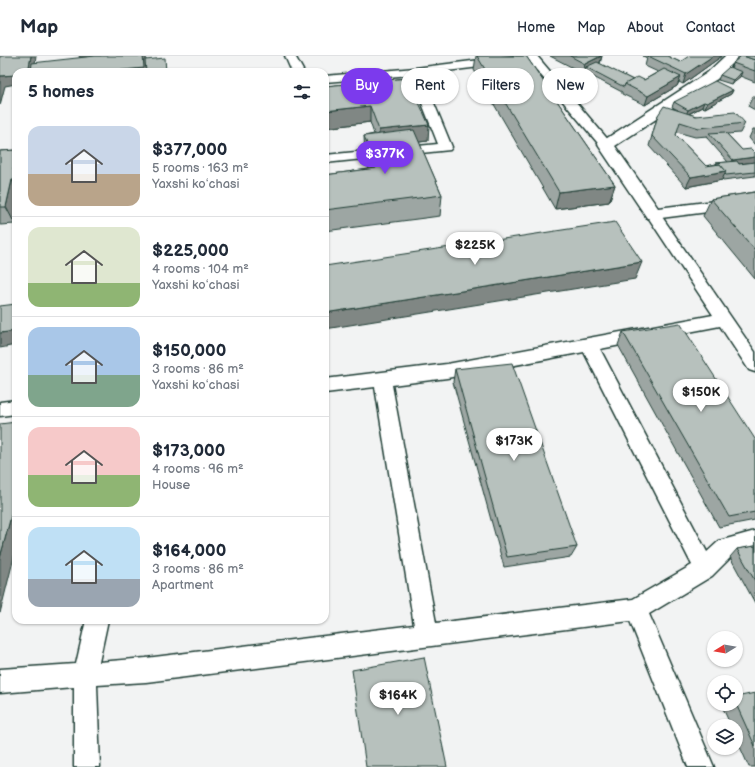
<!DOCTYPE html>
<html lang="en">
<head>
<meta charset="utf-8">
<style>
  body { margin:0; font-family:"Balsamiq Sans",sans-serif; background:#f6f6f7; color:#1f2937; height:100vh; display:flex; flex-direction:column; font-size:15px; white-space:nowrap }
  * { box-sizing:border-box; margin:0 }
  p { font-size:13px; color:#747a83 }
  .icon { flex:none; width:22px; height:22px; fill:none; stroke:currentColor; stroke-width:2; stroke-linecap:round; stroke-linejoin:round }
  .map { position:relative; flex:1; overflow:hidden }
  .side { position:absolute; left:12px; top:12px; width:317px; height:556px; display:flex; flex-direction:column; background:#fff; border-radius:12px; box-shadow:0 1px 3px #0004 }
  .side>* { flex:none }
  .banner { position:absolute; left:341px; top:12px; width:354px; height:36px; display:flex; gap:8px }
  .needle { width:26px; rotate:259deg }
  .buttons { position:absolute; left:707px; top:575px; display:grid; gap:8px }
  .buttons a { display:grid; place-items:center; width:36px; height:36px; border-radius:50%; background:#fff; box-shadow:0 1px 3px #0004; font-size:20px }
  .price { position:absolute; translate:-50% -34px; padding:0 9px; border-radius:14px; background:#fff; color:#222; font-size:13px; line-height:26px; filter:drop-shadow(0 1px 2px #0008) }
  .price::after { content:''; position:absolute; left:50%; top:24px; width:12px; height:9px; margin-left:-6px; background:inherit; clip-path:polygon(0 0,100% 0,50% 100%) }
  .price.current { background:#7c3aed; color:#fff }
  ul { padding:0; list-style:none }
  li { display:flex; align-items:center; gap:12px; height:100px; padding:0 16px }
  li+li { border-top:1px solid #e0e1e3 }
  li span { display:grid; place-items:center; flex:none; width:112px; height:80px; border-radius:12px; color:#555 }
  li>.icon { margin-inline-start:auto }
  span .icon { width:48px; height:48px; fill:#fffc; stroke-width:1 }
  li b { font-size:17px }
  h2 { display:flex; justify-content:space-between; align-items:center; height:48px; padding:0 16px; font-size:17px }
  .tag { padding:0 14px; border-radius:18px; background:#fff; box-shadow:0 1px 3px #0004; font-size:14px; line-height:36px }
  .tag.current { background:#7c3aed; color:#fff }
  header { display:flex; align-items:center; gap:24px; box-sizing:border-box; height:56px; padding:0 20px; background:#fff; border-bottom:1px solid #e0e1e3 }
  header strong { font-size:19px }
  nav { display:flex; gap:22px; margin-inline-start:auto; font-size:14px }
  .map>svg:first-child { display:block }
  .lines { fill:none; stroke-linecap:round; stroke-linejoin:round }
  .lane-casing { stroke:#1f3d34; stroke-width:3 }
  .street-casing { stroke:#1f3d34; stroke-width:3 }
  .lane { fill:#fff; fill-rule:evenodd }
  .street { fill:#fff; fill-rule:evenodd }
  .wall { fill:#9da6a3; stroke:#1f3d34; fill-rule:evenodd }
  .shaded-wall { fill:#808784; stroke:#1f3d34 }
  .building { fill:#b7c1bd; stroke:#1f3d34 }
</style>
</head>
<body>
<header>
<strong>Map</strong>
<nav><a>Home</a><a>Map</a><a>About</a><a>Contact</a></nav>
</header>
<div class="map">
<svg width="755" height="711" viewBox="0 0 755 711">
  <rect width="100%" height="100%" fill="#f2f3f3"/>
  <filter id="ink" filterUnits="userSpaceOnUse"><feTurbulence type="fractalNoise" baseFrequency=".025" numOctaves="2"/><feDisplacementMap in="SourceGraphic" scale="8" xChannelSelector="R" yChannelSelector="G"/><feConvolveMatrix kernelMatrix="1 2 1 2 8 2 1 2 1" color-interpolation-filters="sRGB"/></filter>
  <g filter="url(#ink)">
    <g class="lines">
      <defs>
        <g id="lane">
          <path d="M285,0H295L304,16H292Z"/>
          <path d="M513,0H537L610,86L612,89L610,92H602L529,5L422,18L452,91L450,94L325,107V99L438,88L411,19L325,26V20L415,12Z"/>
          <path d="M653,154L658,155L755,296V316L749,314L720,270L600,293L707,496L719,485L755,475V495L732,500L712,520L649,558L714,711H688L630,565L146,626L97,629L100,711H74V631L0,637V613L76,608L86,564H108L99,606L146,602L414,569L375,331L325,337V323L447,308L713,259L646,158L648,155ZM584,296L692,509L633,543L436,567L392,329L447,322Z"/>
          <path d="M16,344V358L0,360V346Z"/>
        </g>
        <path id="street" d="M725,0H740L717,23L615,90L658,152L755,140V150L653,163L647,162L598,89L601,86L707,17Z"/>
      </defs>
      <use href="#lane" class="lane-casing"/>
      <use href="#street" class="street-casing"/>
      <use href="#lane" class="lane"/>
      <use href="#street" class="street"/>
    </g>
    <g class="wall">
      <path d="M476,0H526L615,129L609,146L555,153L474,14Z"/>
      <path d="M550,0H602L600,8L633,24H644L658,16L645,10L647,2L643,0H667L680,6L722,0L683,28L679,26L677,30L645,49L622,38V36L584,16L583,17Z"/>
      <path d="M755,0V26L740,20L731,28L718,24L720,19L731,12L736,3Z"/>
      <path d="M408,22L428,85L419,86L442,139L440,160L325,175V119L369,113L365,100L364,80L374,78L370,66L325,72V30Z"/>
      <path d="M733,34L731,38L705,52L702,51L689,58L696,60L745,67L740,77L727,78L742,94L755,106V120L723,124L722,123V124L686,131L649,90L658,59L678,54L672,51L674,46ZM677,76L695,81L708,80L707,82L728,106L716,107V108L706,110L676,79Z"/>
      <path d="M753,40H755V54L748,50Z"/>
      <path d="M753,73H755V89L749,82Z"/>
      <path d="M16,94V162L15,168L0,169V95Z"/>
      <path d="M755,136V223L703,160L711,143Z"/>
      <path d="M623,276L755,383V464L719,471L618,289Z"/>
      <path d="M455,313L577,491L571,501L504,511L453,326Z"/>
      <path d="M755,490V547L730,501L737,493Z"/>
      <path d="M755,637V711H749L736,682V670H731L721,648H736Z"/>
    </g>
    <g class="shaded-wall">
      <path d="M31,0H36L34,16H28Z"/>
      <path d="M79,0H101L82,9Z"/>
      <path d="M143,0H146L147,16H103Z"/>
      <path d="M602,0L599,9L586,11L584,16L583,17L585,8Z"/>
      <path d="M713,0H722L683,28L686,18Z"/>
      <path d="M742,16L740,21L731,28L733,24Z"/>
      <path d="M16,19V28L5,30L0,49V20Z"/>
      <path d="M681,21L677,30L645,49L648,40Z"/>
      <path d="M733,34L731,38L705,52L707,47Z"/>
      <path d="M704,46L702,51L686,59L688,54Z"/>
      <path d="M370,50V66L325,72V55Z"/>
      <path d="M429,69L428,85L379,91V74Z"/>
      <path d="M16,101V119L13,114Z"/>
      <path d="M755,101V106L731,109L733,104Z"/>
      <path d="M726,115L722,124L686,131L691,121Z"/>
      <path d="M12,124L16,132V162L15,168L6,151Z"/>
      <path d="M615,129L609,146L555,153L559,136Z"/>
      <path d="M642,206L635,223L325,273V257Z"/>
      <path d="M16,275V289L0,292V277Z"/>
      <path d="M16,441V493L0,557V502Z"/>
    </g>
    <g class="building">
      <path d="M0,0H31L28,16H16V19L0,20V21Z"/>
      <path d="M95,0H143L144,12L103,16H31L32,7Z"/>
      <path d="M477,0H526L615,129L559,136Z"/>
      <path d="M570,0H601L585,8Z"/>
      <path d="M648,0H667L680,6L689,0H713L686,18Z"/>
      <path d="M740,0H741L738,3H736Z"/>
      <path d="M741,0H743L755,4V15L733,7Z"/>
      <path d="M743,0H755V4Z"/>
      <path d="M165,2L166,16H146L145,4Z"/>
      <path d="M597,6L633,24L625,28L624,31L586,11Z"/>
      <path d="M729,11L742,16L733,24L720,19Z"/>
      <path d="M664,13L681,21L648,40L625,28L638,21L644,24Z"/>
      <path d="M408,22L429,69L379,74L370,50L325,55V30Z"/>
      <path d="M715,25L733,34L707,47L704,46L688,54L674,46Z"/>
      <path d="M664,50L696,60L735,56L745,67L699,72L680,66L676,79L706,110L720,108L726,115L691,121L652,80L658,59Z"/>
      <path d="M414,74L442,139L325,154V119L376,112L364,80Z"/>
      <path d="M725,76L742,94L751,93L755,97V101L733,104L709,77Z"/>
      <path d="M16,94V101L13,114L16,113V124H12L6,151H0V95Z"/>
      <path d="M737,105L739,108L755,106V116L726,119L725,118L726,115L720,108H717L716,107Z"/>
      <path d="M755,136V194L711,143Z"/>
      <path d="M615,166L642,206L325,257V210Z"/>
      <path d="M16,248V275L0,277V250Z"/>
      <path d="M680,267L755,383V456L729,461L623,276Z"/>
      <path d="M512,307L577,491L507,501L455,313Z"/>
      <path d="M16,366V441L0,502V368Z"/>
      <path d="M755,490V525L737,493Z"/>
      <path d="M424,601L447,711H366L352,614Z"/>
      <path d="M755,637V690L736,648V641Z"/>
    </g>
  </g>
</svg>
<div class="buttons">
<a><svg class="needle" viewBox="-14 -14 28 28"><path d="M0-13l5 13h-10z" fill="#e53935"/><path d="M0 13l5-13h-10z" fill="#747a83"/></svg></a>
<a><svg class="icon" aria-label="locate" viewBox="0 0 24 24"><circle cx="12" cy="12" r="6"/><path d="M12 2v4M12 18v4M2 12h4M18 12h4"/></svg></a>
<a><svg class="icon" aria-label="layers" viewBox="0 0 24 24"><path d="M12 4l9 5-9 5-9-5zM3 14l9 5 9-5"/></svg></a>
</div>
<b class="price current" style="left:385px;top:119px">$377K</b>
<b class="price" style="left:475px;top:210px">$225K</b>
<b class="price" style="left:701px;top:357px">$150K</b>
<b class="price" style="left:514px;top:406px">$173K</b>
<b class="price" style="left:398px;top:660px">$164K</b>
<div class="banner">
<a class="tag current">Buy</a>
<a class="tag">Rent</a>
<a class="tag">Filters</a>
<a class="tag">New</a>
</div>
<section class="side">
<h2>5 homes<svg class="icon" aria-label="filters" viewBox="0 0 24 24"><path d="M4 7h16M4 17h16"/><circle cx="9" cy="7" r="2"/><circle cx="15" cy="17" r="2"/></svg></h2>
<ul>
<li><span style="background:linear-gradient(#c9d6e8 60%,#b9a48a 0)"><svg class="icon" aria-label="home" viewBox="0 0 24 24"><path d="M3 11l9-7 9 7M6 9v11h12V9"/></svg></span><div><b>$377,000</b><p>5 rooms · 163 m²</p><p>Yaxshi koʻchasi</p></div></li>
<li><span style="background:linear-gradient(#dfe7d0 70%,#8fb573 0)"><svg class="icon" aria-label="home" viewBox="0 0 24 24"><path d="M3 11l9-7 9 7M6 9v11h12V9"/></svg></span><div><b>$225,000</b><p>4 rooms · 104 m²</p><p>Yaxshi koʻchasi</p></div></li>
<li><span style="background:linear-gradient(#a9c7e8 60%,#7fa58c 0)"><svg class="icon" aria-label="home" viewBox="0 0 24 24"><path d="M3 11l9-7 9 7M6 9v11h12V9"/></svg></span><div><b>$150,000</b><p>3 rooms · 86 m²</p><p>Yaxshi koʻchasi</p></div></li>
<li><span style="background:linear-gradient(#f6c9c9 60%,#8fb573 0)"><svg class="icon" aria-label="home" viewBox="0 0 24 24"><path d="M3 11l9-7 9 7M6 9v11h12V9"/></svg></span><div><b>$173,000</b><p>4 rooms · 96 m²</p><p>House</p></div></li>
<li><span style="background:linear-gradient(#bfe0f5 65%,#9aa5b1 0)"><svg class="icon" aria-label="home" viewBox="0 0 24 24"><path d="M3 11l9-7 9 7M6 9v11h12V9"/></svg></span><div><b>$164,000</b><p>3 rooms · 86 m²</p><p>Apartment</p></div></li>
</ul>
</section>
</div>
</body>
</html>
